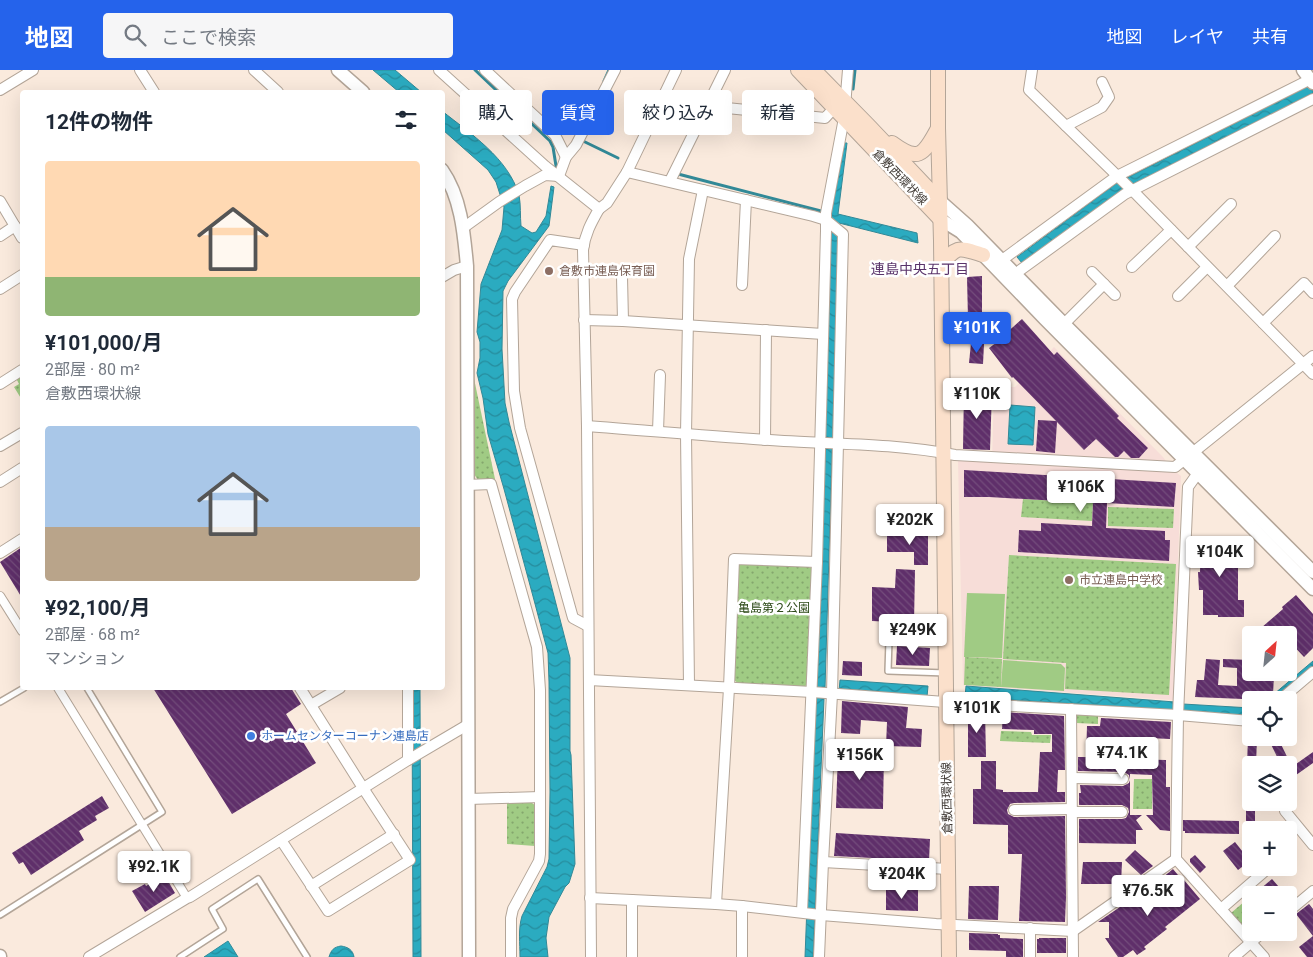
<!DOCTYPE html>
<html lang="ja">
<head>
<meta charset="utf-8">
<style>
  body { margin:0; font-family:Roboto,"Noto Sans JP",sans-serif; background:#f6f6f7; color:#1f2937; height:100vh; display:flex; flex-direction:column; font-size:19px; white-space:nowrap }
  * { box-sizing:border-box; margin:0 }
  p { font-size:16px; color:#747a83 }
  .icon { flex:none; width:28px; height:28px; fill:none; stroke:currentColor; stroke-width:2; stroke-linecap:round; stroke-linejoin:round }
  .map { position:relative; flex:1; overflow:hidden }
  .sheet { position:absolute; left:20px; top:20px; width:425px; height:600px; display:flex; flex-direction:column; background:#fff; border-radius:5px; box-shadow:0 5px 20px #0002 }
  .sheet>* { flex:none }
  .hud { position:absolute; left:460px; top:20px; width:475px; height:45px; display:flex; gap:10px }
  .needle { width:32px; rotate:27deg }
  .fabs { position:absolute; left:1242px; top:556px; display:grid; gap:10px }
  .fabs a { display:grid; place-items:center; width:55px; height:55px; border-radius:5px; background:#fff; box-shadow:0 5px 20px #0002; font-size:25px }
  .price { position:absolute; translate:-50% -42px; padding:0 11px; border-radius:5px; background:#fff; color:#222; font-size:16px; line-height:32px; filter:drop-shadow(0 1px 2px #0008) }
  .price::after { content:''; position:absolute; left:50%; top:30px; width:15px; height:11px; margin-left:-8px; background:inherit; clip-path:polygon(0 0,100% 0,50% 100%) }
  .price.active { background:#2563eb; color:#fff }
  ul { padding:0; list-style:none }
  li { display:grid; align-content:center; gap:10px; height:265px; padding:0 25px }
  li span { display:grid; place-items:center; height:155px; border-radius:5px; color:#555 }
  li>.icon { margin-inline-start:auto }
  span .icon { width:90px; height:90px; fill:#fffc; stroke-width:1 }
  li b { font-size:21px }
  h2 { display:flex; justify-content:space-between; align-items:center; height:60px; padding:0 25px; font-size:21px }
  .tag { padding:0 18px; border-radius:5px; background:#fff; box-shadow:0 5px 20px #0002; font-size:18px; line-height:45px }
  .tag.active { background:#2563eb; color:#fff }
  header { display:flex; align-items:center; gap:30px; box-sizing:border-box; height:70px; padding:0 25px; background:#2563eb; color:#fff }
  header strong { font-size:24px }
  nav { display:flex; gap:28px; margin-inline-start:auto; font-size:18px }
  .search { width:350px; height:45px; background:#f6f6f7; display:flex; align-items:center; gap:12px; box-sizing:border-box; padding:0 18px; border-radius:5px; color:#747a83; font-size:19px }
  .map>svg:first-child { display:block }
  .education { fill:#f7ddd8 }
  .grass { fill:#a0cb84 }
  .park { fill:url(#park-dots) }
  .water { fill:url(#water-waves); stroke:#328997 }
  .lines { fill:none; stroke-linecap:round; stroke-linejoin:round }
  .stream { stroke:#328997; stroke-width:3 }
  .building { fill:url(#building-back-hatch) }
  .service-casing { stroke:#b3a598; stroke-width:8 }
  .pedestrian-casing { stroke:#b3a598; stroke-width:10 }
  .minor-casing { stroke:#b3a598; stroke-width:12 }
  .tertiary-casing { stroke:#b3a598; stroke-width:15 }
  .secondary-casing { stroke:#b3a598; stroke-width:16 }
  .service { stroke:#fff; stroke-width:5 }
  .pedestrian { stroke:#fff; stroke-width:8 }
  .minor { stroke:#fff; stroke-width:10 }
  .tertiary { stroke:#fff; stroke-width:12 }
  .secondary { stroke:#fbe0cb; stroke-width:14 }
  .education-dot { fill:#8d6e63; stroke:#fff; stroke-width:2 }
  .shop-dot { fill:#3f7fe0; stroke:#fff; stroke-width:2 }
  .labels { text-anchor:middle; stroke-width:5; stroke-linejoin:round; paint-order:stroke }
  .street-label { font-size:12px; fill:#413b36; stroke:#fff }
  .education-label { font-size:12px; fill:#785e54; stroke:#fff; text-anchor:start }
  .park-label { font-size:12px; fill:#2c4917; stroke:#fff }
  .shop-label { font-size:12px; fill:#366cbe; stroke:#fff; text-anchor:start }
  .neighbourhood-label { font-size:14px; fill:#59336a; stroke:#fff }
</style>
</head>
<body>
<header>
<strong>地図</strong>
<div class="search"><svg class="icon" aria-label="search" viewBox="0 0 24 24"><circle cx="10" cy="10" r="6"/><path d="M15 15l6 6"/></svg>ここで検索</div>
<nav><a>地図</a><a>レイヤ</a><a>共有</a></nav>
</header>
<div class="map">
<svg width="1313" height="887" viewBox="0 0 1313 887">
  <defs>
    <pattern id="park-dots" width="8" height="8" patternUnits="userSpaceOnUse" patternTransform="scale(1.25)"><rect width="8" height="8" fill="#a0cb84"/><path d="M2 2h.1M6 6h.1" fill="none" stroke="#84a66d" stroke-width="1.8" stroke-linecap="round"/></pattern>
    <pattern id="water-waves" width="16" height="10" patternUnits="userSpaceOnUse" patternTransform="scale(1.25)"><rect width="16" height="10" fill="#2babc0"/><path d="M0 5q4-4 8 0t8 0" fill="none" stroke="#268c9d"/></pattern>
    <pattern id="building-back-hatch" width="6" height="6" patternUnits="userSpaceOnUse" patternTransform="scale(1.25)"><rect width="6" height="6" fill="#5f2f6a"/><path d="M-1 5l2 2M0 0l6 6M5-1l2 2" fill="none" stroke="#744d7c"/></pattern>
  </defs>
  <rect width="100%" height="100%" fill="#faeadd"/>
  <path class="education" d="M1054,277L1163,387L1173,400L1181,406L1173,630L963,615L958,390L992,391L994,317H1015Z"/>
  <g class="grass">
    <path d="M967,523L1005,524L1002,588L964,587Z"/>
    <path d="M1003,590L1061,594L1065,598L1064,621L1001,617Z"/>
  </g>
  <g class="park">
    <path d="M472,299L495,409L478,410L474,404Z"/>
    <path d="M22,305V330L14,317L19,314L16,308Z"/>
    <path d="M1023,429L1093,433L1092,451L1021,447Z"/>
    <path d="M1108,437L1174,439L1173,458L1108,456Z"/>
    <path d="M1009,485L1176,494L1169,625L1065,619L1066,593L1003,589Z"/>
    <path d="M740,492L809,497L813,499L808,611L805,617L739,614L734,610L737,494Z"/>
    <path d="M965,587L1002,589L1001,617L964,615Z"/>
    <path d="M1076,643L1098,644V654L1076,653Z"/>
    <path d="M1001,661L1031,662L1032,665H1051L1050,673L1000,671Z"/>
    <path d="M1134,709H1152V739H1133Z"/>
    <path d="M507,731L530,732L535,735V776L507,774Z"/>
    <path d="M1245,831L1251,838V862L1256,863L1252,866L1231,843Z"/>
  </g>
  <g class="water">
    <path d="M373,0H395L421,22H399Z"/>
    <path d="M1313,14V23L1122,120L1022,193L1017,187L1117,113Z"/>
    <path d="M442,41C471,64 508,88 519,125C521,135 520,146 521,156L532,163L536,162L546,146L551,116L554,117L549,156L508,211L503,221L502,279L505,333L509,352L570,588V681L571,685L575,794L569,813L565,817L549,847L546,868L548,887H520C520,873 518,859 522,846L547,797L549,789L550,722L549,612L548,583L534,530L504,419L488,364L483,328L477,303L480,288V272L477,262L481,214L502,160L504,137L496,112L488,100L443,60Z"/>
    <path d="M843,73H847L838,144L917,163L918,173L839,153L825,618L824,629L813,887H805L815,628L817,618L830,141L833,135Z"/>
    <path d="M1010,335L1035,337L1033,375L1008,374Z"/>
    <path d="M1313,591V599L1277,630H1267Z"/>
    <path d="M840,610L928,616L927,627L839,621Z"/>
    <path d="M966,616L1175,632L1174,640L965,627Z"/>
    <path d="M412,618H420L421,887H413Z"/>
    <path d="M1183,634L1251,638V646L1182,642Z"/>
    <path d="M228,871L238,887H204Z"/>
    <path d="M341,876C348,877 353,880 354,887H329C331,880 334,877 341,876Z"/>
  </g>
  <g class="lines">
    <g class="stream">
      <path d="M475,0L550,71L553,77L556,96"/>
      <path d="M604,11L609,0"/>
      <path d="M853,19L855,0"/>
      <path d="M583,71L618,88"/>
      <path d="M678,104L821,141"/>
    </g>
  </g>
  <g class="building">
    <path d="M982,206V249H968L967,207Z"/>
    <path d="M1022,249L1054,285L1057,282L1119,346L1117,348L1148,378L1139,388H1131L1124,381L1118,387H1115L1096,369L1084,380L1057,352L1055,383L1036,381L1038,350L1056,351L1013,307L1012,308L989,278L1004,267L1003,266Z"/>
    <path d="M971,273L984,274L983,294L969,293Z"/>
    <path d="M964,320L992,321L990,380L963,379Z"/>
    <path d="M964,400L1176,413L1174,437L1107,433L1106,458L1165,461V470H1170L1169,491L1018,482L1019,460L1041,461V453L1092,456L1093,433L989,427H964Z"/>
    <path d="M887,463H928V495H914V482H887Z"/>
    <path d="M1201,469L1238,470V530H1244V547H1218V545H1203V520H1199L1198,502H1200Z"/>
    <path d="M22,477V528L0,492Z"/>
    <path d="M896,499L915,500L914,553L872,551V517L895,518Z"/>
    <path d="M1296,525L1313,544V578L1304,587L1289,571V565H1267L1261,558L1283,539L1282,537Z"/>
    <path d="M897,576L930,578L929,596L896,595Z"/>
    <path d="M1206,589L1220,590L1218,615L1237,616V598L1223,597V589L1251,590V606H1274L1273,624L1244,623L1243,629L1195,627L1197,610H1204Z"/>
    <path d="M843,591L862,592V606L842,605Z"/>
    <path d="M153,618H291L301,634L286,644L316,693L232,744Z"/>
    <path d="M842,631L908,637L906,658L922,659L921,677L886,676L887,652L861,650L860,664L841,663Z"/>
    <path d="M968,641H985L986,687H968Z"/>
    <path d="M1003,642L1064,646L1065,700H1058L1057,722H1065V732L1014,733L1010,734L1007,740L1008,744L1014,747L1065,746L1066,827L1065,852L1019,851L1022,784H1008V755L973,754V719H981V691H996V719L1003,720V722H1038L1040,682H1052V664H1034V660L1002,659Z"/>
    <path d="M1101,648L1171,652L1170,669L1127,667V689L1166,690V717H1170V761L1160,760L1146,745H1153L1152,705L1130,704V745H1142L1136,750L1143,760H1136V774L1079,773V749H1122L1126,748L1129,742L1128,738L1122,735H1079V723H1081L1080,715L1123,716L1129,713L1130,710L1129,705L1124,702L1078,701V687H1086L1087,656H1100Z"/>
    <path d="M1248,668H1257L1256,695H1247Z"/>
    <path d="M1268,668H1278L1291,695H1281Z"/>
    <path d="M1313,682V693L1289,710V699Z"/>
    <path d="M838,683L884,684L883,739L836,738Z"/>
    <path d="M102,726L109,738L95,746L97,750L79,761L84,770L31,805L23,792L19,794L12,783Z"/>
    <rect x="1246" y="735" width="9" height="16"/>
    <path d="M1183,750L1239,751V764L1185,763V761H1183Z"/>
    <path d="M836,763L930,769L929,791L834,786Z"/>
    <path d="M1235,772L1250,791L1238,800L1223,781Z"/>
    <path d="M1135,780L1153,796L1141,805L1125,790Z"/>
    <path d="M1195,785L1206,797L1200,803L1190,792V789Z"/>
    <path d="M1083,792H1122L1121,814H1081Z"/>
    <path d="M1173,799L1183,811L1184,810L1200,829L1165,857L1167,859L1144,877L1146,879L1137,885L1133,880L1123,887H1118L1105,868H1109V852H1098L1139,824L1149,837L1171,820L1162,808Z"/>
    <path d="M164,804L175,823L145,842L132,821L145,814L146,816Z"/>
    <path d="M1272,809L1286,825H1253Z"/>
    <path d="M969,816H999L998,850L968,849Z"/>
    <path d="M886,818L918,819V841L886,840Z"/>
    <path d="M1309,834L1313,839V866L1296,844Z"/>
    <path d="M969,863L998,864V865H1000V868L1023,869V887H1006V881L969,880Z"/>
    <path d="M1313,866V887H1307L1299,877Z"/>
    <path d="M1039,868H1066V883H1037V869H1039Z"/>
  </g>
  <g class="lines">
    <defs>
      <g id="service">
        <path d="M946,603L888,601L889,570L946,572"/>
        <path d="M0,632L24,618"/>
        <path d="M0,845L162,742L87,618"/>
        <path d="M180,887L223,859L212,839L258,809L307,887"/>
      </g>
      <g id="pedestrian">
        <path d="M0,526L22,561"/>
        <path d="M58,618L187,828"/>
      </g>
      <g id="minor">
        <path d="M140,0L154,22"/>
        <path d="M254,0L278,22"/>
        <path d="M439,0L545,96L599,139C591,153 585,164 583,180L587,356L591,887"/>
        <path d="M485,0L555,65L566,87"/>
        <path d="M1032,0L1029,20L1137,125L1313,304"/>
        <path d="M0,20L33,0"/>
        <path d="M707,36L825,48L834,38"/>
        <path d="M1066,56L1102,37L1109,27L1102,12"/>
        <path d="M627,102L676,0"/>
        <path d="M670,111L725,0"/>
        <path d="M0,131L22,168"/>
        <path d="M599,139L607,133L627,102L813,146L826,150L843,164L832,624L823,792L819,887"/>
        <path d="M463,158L499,132L525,116L545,105L559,106L566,87L576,75L615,0"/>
        <path d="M0,166L15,156"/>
        <path d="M584,175L550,170L515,222L512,229L514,321L520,358L573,548L588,556"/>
        <path d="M1188,177L1231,134"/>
        <path d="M1002,190L1117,106L1313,8"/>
        <path d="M1132,197L1171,160"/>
        <path d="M1092,202L1115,225"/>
        <path d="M1015,204L1125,124L1313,29"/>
        <path d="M442,207L454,200L467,196"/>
        <path d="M622,207L623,251"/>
        <path d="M742,215L746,130"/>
        <path d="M1227,216L1275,166"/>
        <path d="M0,219L22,205"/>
        <path d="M1178,226L1207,197"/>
        <path d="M584,250L623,251L823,264"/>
        <path d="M1263,253L1304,213L1313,223"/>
        <path d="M1064,254L1104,214"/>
        <path d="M0,314L22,300"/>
        <path d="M587,356C653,361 718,367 784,371C841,374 899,374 955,385L1175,397L1313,286"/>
        <path d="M658,361L660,305"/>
        <path d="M765,370L766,260"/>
        <path d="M0,376L22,363"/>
        <path d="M1198,403L1188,417L1178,645L1176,789L1264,887"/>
        <path d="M0,412L22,398"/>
        <path d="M467,415L491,414L537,577L540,620V784L539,791L513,839L511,848V887"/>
        <path d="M0,483L22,469"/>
        <path d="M589,610L812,622L958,633L1178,645L1251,651"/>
        <path d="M689,615L686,364L689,189L703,120"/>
        <path d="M408,618V690"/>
        <path d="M1280,630L1313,602"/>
        <path d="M311,635L340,618"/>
        <path d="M1071,639L1073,887"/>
        <path d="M1072,708L1123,709"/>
        <path d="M468,729L540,727"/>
        <path d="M1014,740L1072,739"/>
        <path d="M1285,741L1313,775"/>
        <path d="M1072,742H1122"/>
        <path d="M281,770L328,841L410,790L363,718L300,618"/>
        <path d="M823,792L948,799"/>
        <path d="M311,816L394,764"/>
        <path d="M590,828L716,834L742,836L821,845L936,854L1073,861L1176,789"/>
        <path d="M716,834L729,618L734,489L817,492"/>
        <path d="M1221,839L1265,801"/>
        <path d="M1289,841L1313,821"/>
        <path d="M802,842L817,492L826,161V143L844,48L848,0"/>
        <path d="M1030,858V887"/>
        <path d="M89,887L187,828L190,827L408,690L469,654"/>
        <path d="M632,887V830"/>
        <path d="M742,887V836"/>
        <path d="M1234,887L1263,862"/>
      </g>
      <g id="tertiary">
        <path d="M338,0L363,22"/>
        <path d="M1303,0L1313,13"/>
        <path d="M442,100C461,127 464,163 467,196L469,887"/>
        <path d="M940,131L967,155L1064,254L1313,502"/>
        <path d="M940,149L961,162L1045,249L1313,519"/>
        <path d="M0,886V887"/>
      </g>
      <g id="secondary">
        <path d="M798,0L940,149"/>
        <path d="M814,0L869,56L940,131"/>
        <path d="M938,0V58L941,171L949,887"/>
        <path d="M892,73C918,92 923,86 937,60"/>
        <path d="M940,196C958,175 958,177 983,185"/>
      </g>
    </defs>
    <use href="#service" class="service-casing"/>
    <use href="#pedestrian" class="pedestrian-casing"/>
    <use href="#minor" class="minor-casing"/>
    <use href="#tertiary" class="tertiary-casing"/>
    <use href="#secondary" class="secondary-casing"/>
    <use href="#service" class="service"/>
    <use href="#pedestrian" class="pedestrian"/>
    <use href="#minor" class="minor"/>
    <use href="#tertiary" class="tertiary"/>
    <use href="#secondary" class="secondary"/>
  </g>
  <g class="education-dot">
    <circle cx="549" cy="201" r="5"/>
    <circle cx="1069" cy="510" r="5"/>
  </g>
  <circle class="shop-dot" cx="251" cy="666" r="5"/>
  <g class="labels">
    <g class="street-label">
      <text transform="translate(900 107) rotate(46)" y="4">倉敷西環状線</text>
      <text transform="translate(947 728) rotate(-91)" y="4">倉敷西環状線</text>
    </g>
    <g class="education-label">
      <text x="559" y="205">倉敷市連島保育園</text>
      <text x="1079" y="514">市立連島中学校</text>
    </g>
    <g class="park-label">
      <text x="774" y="542">亀島第２公園</text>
    </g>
    <g class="shop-label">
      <text x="261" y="670">ホームセンターコーナン連島店</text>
    </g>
    <g class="neighbourhood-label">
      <text x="920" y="204">連島中央五丁目</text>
    </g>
  </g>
</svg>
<div class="fabs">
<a><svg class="needle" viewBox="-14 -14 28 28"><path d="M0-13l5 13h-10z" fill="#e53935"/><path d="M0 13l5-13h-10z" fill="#747a83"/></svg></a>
<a><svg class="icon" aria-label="locate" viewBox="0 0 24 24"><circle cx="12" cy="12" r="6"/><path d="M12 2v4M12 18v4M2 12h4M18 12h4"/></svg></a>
<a><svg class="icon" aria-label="layers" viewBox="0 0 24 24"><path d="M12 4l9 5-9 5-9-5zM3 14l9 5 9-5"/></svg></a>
<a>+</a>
<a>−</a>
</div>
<b class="price active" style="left:977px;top:284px">¥101K</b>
<b class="price" style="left:977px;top:350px">¥110K</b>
<b class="price" style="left:1081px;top:443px">¥106K</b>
<b class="price" style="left:910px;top:476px">¥202K</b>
<b class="price" style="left:1220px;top:508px">¥104K</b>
<b class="price" style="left:913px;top:586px">¥249K</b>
<b class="price" style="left:977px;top:664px">¥101K</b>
<b class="price" style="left:1122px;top:709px">¥74.1K</b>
<b class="price" style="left:860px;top:711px">¥156K</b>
<b class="price" style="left:154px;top:823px">¥92.1K</b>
<b class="price" style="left:902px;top:830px">¥204K</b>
<b class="price" style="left:1148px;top:847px">¥76.5K</b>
<div class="hud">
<a class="tag">購入</a>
<a class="tag active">賃貸</a>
<a class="tag">絞り込み</a>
<a class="tag">新着</a>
</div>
<section class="sheet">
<h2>12件の物件<svg class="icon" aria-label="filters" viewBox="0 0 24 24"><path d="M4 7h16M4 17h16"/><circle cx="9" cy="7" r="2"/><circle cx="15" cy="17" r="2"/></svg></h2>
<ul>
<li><span style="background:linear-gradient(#ffd9b3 75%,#8fb573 0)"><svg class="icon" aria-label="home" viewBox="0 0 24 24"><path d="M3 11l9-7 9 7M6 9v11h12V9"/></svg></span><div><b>¥101,000/月</b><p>2部屋 · 80 m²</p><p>倉敷西環状線</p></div></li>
<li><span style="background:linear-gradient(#a9c7e8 65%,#b9a48a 0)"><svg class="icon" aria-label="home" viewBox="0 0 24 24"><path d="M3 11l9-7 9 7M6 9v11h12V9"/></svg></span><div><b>¥92,100/月</b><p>2部屋 · 68 m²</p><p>マンション</p></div></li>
</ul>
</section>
</div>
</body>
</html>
